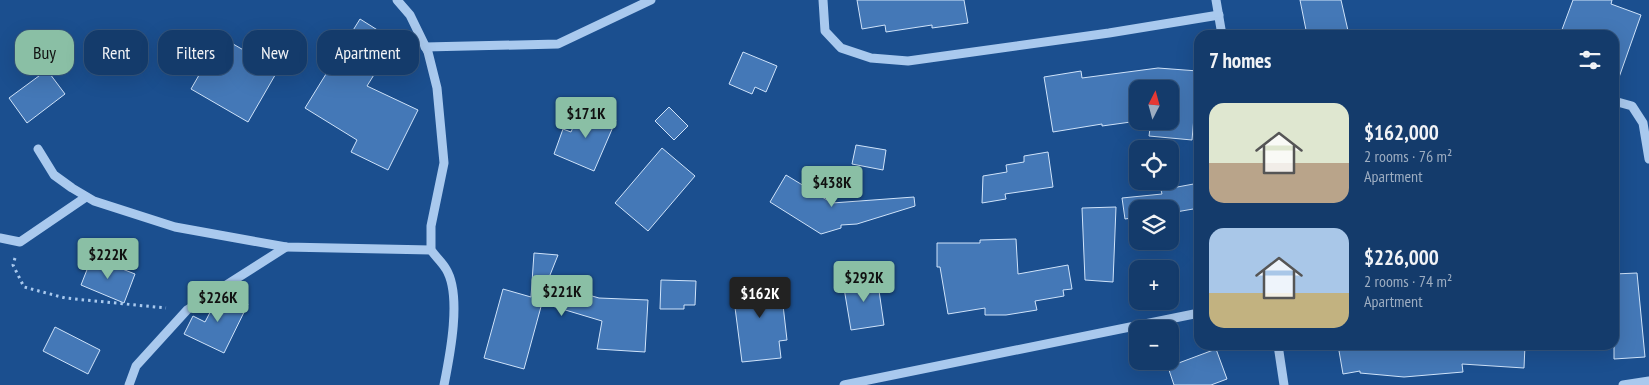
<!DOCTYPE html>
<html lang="en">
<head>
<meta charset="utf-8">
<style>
  body { margin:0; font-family:"PT Sans Narrow",sans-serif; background:#214673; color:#f1f3f6; height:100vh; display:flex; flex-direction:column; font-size:19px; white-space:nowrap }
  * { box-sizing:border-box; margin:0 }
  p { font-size:16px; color:#9dadc1 }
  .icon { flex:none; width:28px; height:28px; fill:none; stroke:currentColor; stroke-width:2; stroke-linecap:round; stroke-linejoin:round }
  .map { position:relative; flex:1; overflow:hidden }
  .drawer { position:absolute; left:1194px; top:30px; width:425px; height:320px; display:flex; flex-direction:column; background:#143b6b; border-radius:15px; box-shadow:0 5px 20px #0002,0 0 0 1px #33557e }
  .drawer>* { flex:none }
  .banner { position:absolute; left:15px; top:30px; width:475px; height:45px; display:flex; gap:10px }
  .needle { width:32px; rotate:6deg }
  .controls { position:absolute; left:1129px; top:80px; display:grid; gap:10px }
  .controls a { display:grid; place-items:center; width:50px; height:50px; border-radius:10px; background:#143b6b; box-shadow:0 5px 20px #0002,0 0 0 1px #33557e; font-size:25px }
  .price { position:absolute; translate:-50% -42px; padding:0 11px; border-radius:5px; background:#8abfa5; color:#111; font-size:16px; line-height:32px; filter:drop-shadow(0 1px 2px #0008) }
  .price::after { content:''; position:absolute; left:50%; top:30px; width:15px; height:11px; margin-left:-8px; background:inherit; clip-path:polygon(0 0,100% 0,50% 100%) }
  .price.current { background:#222; color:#fff }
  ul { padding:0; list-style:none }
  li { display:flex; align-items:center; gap:15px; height:125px; padding:0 15px }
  li span { display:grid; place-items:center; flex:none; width:140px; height:100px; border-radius:15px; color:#555 }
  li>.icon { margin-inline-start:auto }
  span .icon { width:60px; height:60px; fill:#fffc; stroke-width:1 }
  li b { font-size:21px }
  h2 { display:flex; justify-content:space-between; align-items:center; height:60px; padding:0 15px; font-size:21px }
  .pill { padding:0 18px; border-radius:15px; background:#143b6b; box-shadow:0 5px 20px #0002,0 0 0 1px #33557e; font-size:18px; line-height:45px }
  .pill.current { background:#8abfa5; color:#111 }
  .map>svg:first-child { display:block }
  .building { fill:#4478b7; stroke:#cfe3fa }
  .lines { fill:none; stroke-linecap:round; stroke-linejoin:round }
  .path { stroke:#a9c9ee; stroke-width:3; stroke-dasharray:2.5 4; stroke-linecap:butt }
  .minor { stroke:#a9c9ee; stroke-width:9 }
</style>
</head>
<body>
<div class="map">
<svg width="1649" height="385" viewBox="0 0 1649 385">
  <rect width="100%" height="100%" fill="#1b4f8f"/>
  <g class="building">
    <path d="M857,0H964L968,23L932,28V25L886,32L885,25L862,29Z"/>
    <path d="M1300,0H1341L1349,35H1307Z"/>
    <path d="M1573,0H1612L1611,4L1641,15L1617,83L1614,82V35H1560Z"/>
    <path d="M360,19L395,41L367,86L418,110L388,170L351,152L357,140L305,108Z"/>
    <path d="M221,37L278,70L248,122L191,89Z"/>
    <path d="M743,52L777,66L766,92L755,87L752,94L729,84Z"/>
    <path d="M1158,68L1198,71L1192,140L1149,136L1151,121H1170V89H1138V121L1102,126V124L1053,132L1044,77L1081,71L1082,78Z"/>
    <path d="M47,70L65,94L27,123L9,98Z"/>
    <path d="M582,106L616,120L594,171L554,154L563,129L571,132Z"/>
    <path d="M669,107L688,126L674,140L655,121Z"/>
    <path d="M856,145L886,150L883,170L852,164Z"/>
    <path d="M662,148L695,176L648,231L615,203Z"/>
    <path d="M1048,152L1053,187L1005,194L1006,199L982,203L983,176L1007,172L1006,165L1024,162V156Z"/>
    <path d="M786,175L832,203L914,197L915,206L857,224L841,225V228L821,234L770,202Z"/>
    <path d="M1199,183V208L1170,213V209H1138V217L1125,219L1122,198L1162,194L1161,190Z"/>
    <path d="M1116,207L1113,282L1085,280L1082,208Z"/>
    <path d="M1016,239L1018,274L1068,265L1072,289L1063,290L1064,296L1035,301L1037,310L1006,315H985V308L948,314L940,267H937V243H980V240Z"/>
    <path d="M534,253L558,255L546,285L547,283L599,298L648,300L645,352L597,349L602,321L542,303L524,369L484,358L503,289L531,297Z"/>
    <path d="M92,257L135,274L124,303L81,285Z"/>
    <path d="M1637,273L1645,357L1614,359V274Z"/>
    <path d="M877,277L884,325L851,330L843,282Z"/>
    <path d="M780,279L787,340L779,341L781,358L742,362L732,284Z"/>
    <path d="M661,280L696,281L695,305H684V309H660Z"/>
    <path d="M226,293L248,304L224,353L184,334L193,316L205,322L217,299Z"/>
    <path d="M55,327L100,350L88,374L43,351Z"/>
    <path d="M1338,345H1525L1524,368L1462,364L1463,372L1404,377L1360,373V371L1343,374Z"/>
    <path d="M1216,349L1227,379L1211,385H1174L1168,367Z"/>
  </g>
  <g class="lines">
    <path class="path" d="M15,258L13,265L24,287L65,298L166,308"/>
    <g class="minor">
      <path d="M397,0L410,15L428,52L437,88L444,163L431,226V250C435,256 442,262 446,269C462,295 450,355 444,385"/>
      <path d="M823,0L825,31L841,48L871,58L908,61L1109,33L1219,15"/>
      <path d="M1216,0L1222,35"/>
      <path d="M425,47L558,44L651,0"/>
      <path d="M1614,101L1632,106L1643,123L1649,159"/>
      <path d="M38,149L54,175L72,188L94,201L175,227L286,247L431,250"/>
      <path d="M0,238L20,242L86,197"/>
      <path d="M1278,345L1284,385"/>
      <path d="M129,385L136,366L187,310L286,247"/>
      <path d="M844,385L1199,313"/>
      <path d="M1623,385L1649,381"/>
    </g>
  </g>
</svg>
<div class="controls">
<a><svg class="needle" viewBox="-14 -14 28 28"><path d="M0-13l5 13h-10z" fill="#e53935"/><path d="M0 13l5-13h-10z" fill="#9dadc1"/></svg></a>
<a><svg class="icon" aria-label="locate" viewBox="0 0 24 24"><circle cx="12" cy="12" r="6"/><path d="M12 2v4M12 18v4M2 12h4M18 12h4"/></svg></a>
<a><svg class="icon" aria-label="layers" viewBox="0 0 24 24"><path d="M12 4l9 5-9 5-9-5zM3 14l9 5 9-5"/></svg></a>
<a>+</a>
<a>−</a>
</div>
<b class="price" style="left:586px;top:139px">$171K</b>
<b class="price" style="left:832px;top:208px">$438K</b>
<b class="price" style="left:108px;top:280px">$222K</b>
<b class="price" style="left:864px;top:303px">$292K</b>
<b class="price" style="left:562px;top:317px">$221K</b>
<b class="price current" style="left:760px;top:319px">$162K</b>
<b class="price" style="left:218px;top:323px">$226K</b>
<div class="banner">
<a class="pill current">Buy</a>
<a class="pill">Rent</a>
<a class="pill">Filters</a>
<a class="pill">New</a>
<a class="pill">Apartment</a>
</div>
<section class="drawer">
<h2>7 homes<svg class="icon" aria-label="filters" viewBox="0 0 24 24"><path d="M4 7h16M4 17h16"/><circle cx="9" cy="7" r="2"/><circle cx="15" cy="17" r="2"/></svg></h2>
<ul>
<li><span style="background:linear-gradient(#dfe7d0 60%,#b9a48a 0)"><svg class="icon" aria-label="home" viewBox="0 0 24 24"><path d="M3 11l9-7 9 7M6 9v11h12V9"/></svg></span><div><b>$162,000</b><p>2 rooms · 76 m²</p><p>Apartment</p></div></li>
<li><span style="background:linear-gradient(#a9c7e8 65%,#c2b280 0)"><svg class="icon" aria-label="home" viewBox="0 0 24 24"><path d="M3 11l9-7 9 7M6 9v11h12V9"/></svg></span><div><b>$226,000</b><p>2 rooms · 74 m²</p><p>Apartment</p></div></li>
</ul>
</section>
</div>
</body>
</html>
